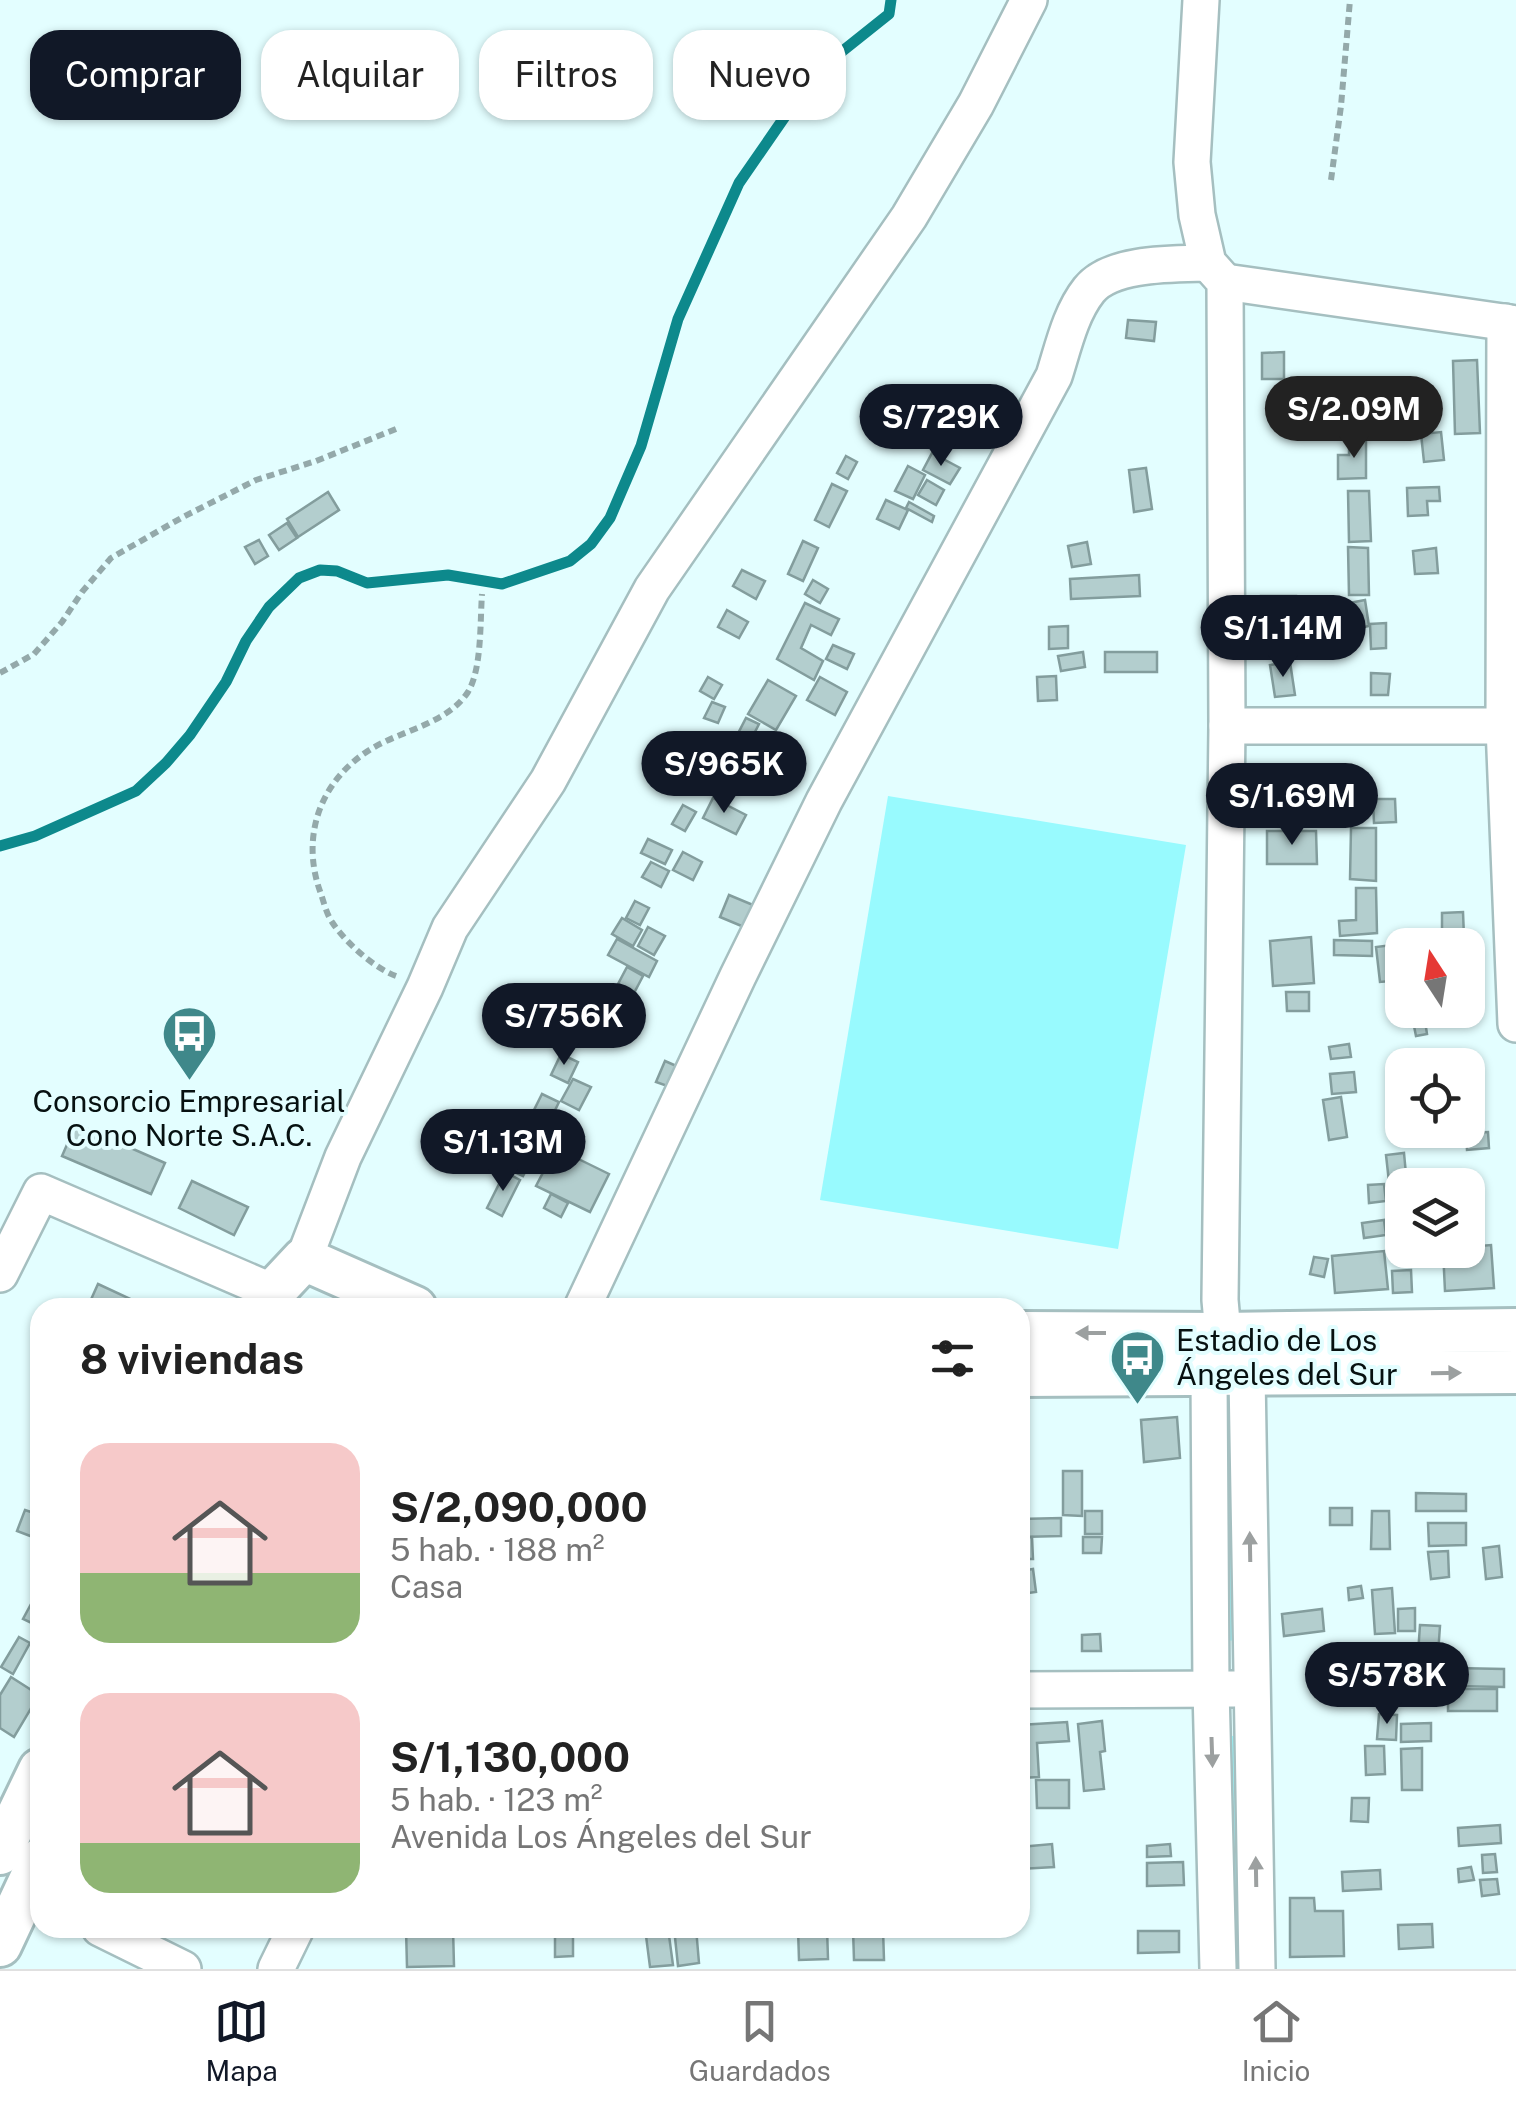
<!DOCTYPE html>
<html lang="es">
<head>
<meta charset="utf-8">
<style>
  body { margin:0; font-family:"Public Sans",sans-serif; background:#f6f6f6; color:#222; height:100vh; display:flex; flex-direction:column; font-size:38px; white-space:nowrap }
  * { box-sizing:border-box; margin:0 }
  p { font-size:32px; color:#767676 }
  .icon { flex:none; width:55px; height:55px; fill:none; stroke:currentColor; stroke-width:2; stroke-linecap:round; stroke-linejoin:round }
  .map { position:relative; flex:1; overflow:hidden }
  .details { position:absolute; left:30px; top:1298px; width:1000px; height:640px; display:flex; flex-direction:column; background:#fff; border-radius:30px; box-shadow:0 2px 8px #0004 }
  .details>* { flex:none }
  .top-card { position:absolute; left:30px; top:30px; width:1000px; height:90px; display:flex; gap:20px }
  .needle { width:65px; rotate:348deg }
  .fabs { position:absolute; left:1385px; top:928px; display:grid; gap:20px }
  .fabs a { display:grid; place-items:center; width:100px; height:100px; border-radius:20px; background:#fff; box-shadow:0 2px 8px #0004; font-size:50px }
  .price { position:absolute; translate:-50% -85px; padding:0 22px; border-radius:35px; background:#111827; color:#fff; font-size:32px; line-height:65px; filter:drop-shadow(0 2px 5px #0008) }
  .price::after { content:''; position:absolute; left:50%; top:60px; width:30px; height:22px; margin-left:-15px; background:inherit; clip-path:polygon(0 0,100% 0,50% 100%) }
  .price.on { background:#222; color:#fff }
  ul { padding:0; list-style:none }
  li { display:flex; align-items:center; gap:30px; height:250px; padding:0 50px }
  li span { display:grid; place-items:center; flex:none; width:280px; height:200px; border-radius:30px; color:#555 }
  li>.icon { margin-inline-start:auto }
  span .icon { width:120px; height:120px; fill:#fffc; stroke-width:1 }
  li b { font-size:42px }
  h2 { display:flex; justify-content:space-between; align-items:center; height:120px; padding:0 50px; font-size:42px }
  .tag { padding:0 35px; border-radius:30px; background:#fff; box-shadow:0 2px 8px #0004; font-size:35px; line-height:90px }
  .tag.on { background:#111827; color:#fff }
  .tab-bar { display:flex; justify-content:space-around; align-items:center; height:140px; border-top:2px solid #e0e0e0; background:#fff; font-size:28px; color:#767676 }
  .tab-bar a { display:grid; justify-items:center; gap:5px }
  .tab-bar .on { color:#111827 }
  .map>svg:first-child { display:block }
  .green { fill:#98fafe }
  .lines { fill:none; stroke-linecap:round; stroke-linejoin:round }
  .stream { stroke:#0d898c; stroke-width:11 }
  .building { fill:#b3cece; stroke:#839d9d; stroke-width:2.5 }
  .minor-casing { stroke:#a5bfc0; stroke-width:40 }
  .tertiary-casing { stroke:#a5bfc0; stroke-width:48 }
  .path { stroke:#94a9aa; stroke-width:6; stroke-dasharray:8 5; stroke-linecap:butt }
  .minor { stroke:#fff; stroke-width:35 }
  .tertiary { stroke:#fff; stroke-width:42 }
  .oneway { fill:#9ca0a0 }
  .labels { text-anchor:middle; stroke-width:8; stroke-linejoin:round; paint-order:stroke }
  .poi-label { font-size:30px; fill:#071111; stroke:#e3feff }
</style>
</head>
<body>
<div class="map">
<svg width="1516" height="1969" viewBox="0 0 1516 1969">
  <rect width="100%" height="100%" fill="#e3feff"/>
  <g class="green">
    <path d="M888,796L1186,845L1118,1249L820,1200Z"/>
    <path d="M1224,1430H1232L1236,1640L1228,1641Z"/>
    <path d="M1228,1736H1236L1240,1942H1232Z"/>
  </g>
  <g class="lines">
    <path class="stream" d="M0,846L35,836L136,791L166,763L190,735L226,682L246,641L269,607L299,578L320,570L337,571L367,583L448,575L502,584L570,561L591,544L610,518L641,446L678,319L739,183L815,73L889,14L891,0"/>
  </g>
  <g class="building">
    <path d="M1128,320L1156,322L1154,341L1126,338Z"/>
    <path d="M1284,352V379H1262V353Z"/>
    <path d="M1477,360L1480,433L1455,434L1453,361Z"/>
    <path d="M1365,379L1371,428L1348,431L1345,401L1331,403L1328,383Z"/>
    <path d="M937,405L982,426L974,444L929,423Z"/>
    <path d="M1441,432L1444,460L1424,462L1421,434Z"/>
    <path d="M1349,439H1366V478L1338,479V455H1349Z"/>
    <path d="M932,453L960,468L950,484L923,470Z"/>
    <path d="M846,456L857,462L848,479L837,473Z"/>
    <path d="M908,466L925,475L913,499L895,491Z"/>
    <path d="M1146,468L1152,509L1134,512L1129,470Z"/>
    <path d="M927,480L944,490L936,505L918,495Z"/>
    <path d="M832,484L847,491L829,527L815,520Z"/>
    <path d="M1439,487L1440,501H1427L1428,515L1408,516L1407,488Z"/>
    <path d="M1348,491H1369L1371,541L1349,542Z"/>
    <path d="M328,492L339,510L298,537L287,519Z"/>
    <path d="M886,500L908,510L899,529L877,519Z"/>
    <path d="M909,502L934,516L932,522L906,508Z"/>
    <path d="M287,523L297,538L279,550L269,535Z"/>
    <path d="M259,540L268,556L255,564L245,547Z"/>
    <path d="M803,541L818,548L803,581L788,574Z"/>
    <path d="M1087,542L1091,564L1072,567L1068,546Z"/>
    <path d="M1348,547L1368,548L1369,595H1349Z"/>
    <path d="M1436,548L1438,573L1415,574L1413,551Z"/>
    <path d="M742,570L765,581L756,599L733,586Z"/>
    <path d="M1139,575L1140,596L1071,599L1070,579Z"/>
    <path d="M813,580L828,589L820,603L805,594Z"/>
    <path d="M1261,596H1296V646H1262Z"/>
    <path d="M1365,600L1369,626L1348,630L1344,604Z"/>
    <path d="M805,603L839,619L831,635L811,625L801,648L823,661L814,680L777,659Z"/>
    <path d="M727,610L748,622L739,638L718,627Z"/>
    <path d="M1386,623V648L1371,649L1370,624Z"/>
    <path d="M1068,626V648L1049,649V627Z"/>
    <path d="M833,645L854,654L847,669L826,659Z"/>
    <path d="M1083,652L1085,667L1061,671L1058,656Z"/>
    <rect x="1105" y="652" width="52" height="20"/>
    <path d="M1290,662L1295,695L1275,697L1270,665Z"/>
    <path d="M1371,673L1390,674L1388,695H1371Z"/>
    <path d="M1056,676L1057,700L1038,701L1037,677Z"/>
    <path d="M708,677L722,685L714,699L700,691Z"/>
    <path d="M820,677L847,692L835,715L807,700Z"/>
    <path d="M768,680L796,696L776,730L748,714Z"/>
    <path d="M712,702L725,707L718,723L704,718Z"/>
    <path d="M746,718L759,724L741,759L728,753Z"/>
    <path d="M704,749L720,759L709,776L694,766Z"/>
    <path d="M728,756L744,765L725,798L709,790Z"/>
    <path d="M1348,779H1368L1369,794L1348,795Z"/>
    <path d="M713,798L746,815L736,834L703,818Z"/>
    <path d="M1373,799H1395L1396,822L1374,823Z"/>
    <path d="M683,805L696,812L685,831L672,824Z"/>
    <path d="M1351,828H1376V881L1350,879Z"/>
    <path d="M1267,831H1316L1317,864H1267Z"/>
    <path d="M648,839L672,850L665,864L641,853Z"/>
    <path d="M683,852L702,862L693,880L673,870Z"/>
    <path d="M651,862L669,871L661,887L642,877Z"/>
    <path d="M1356,888H1376L1377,933L1340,936L1339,921L1356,920Z"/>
    <path d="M729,895L753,905L744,927L720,917Z"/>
    <path d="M635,901L649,908L640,925L626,918Z"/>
    <path d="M1463,912L1464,937H1442V913Z"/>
    <path d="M622,918L642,930L633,946L612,934Z"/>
    <path d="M648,927L665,936L654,955L638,946Z"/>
    <path d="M1311,937L1314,983L1273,986L1270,941Z"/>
    <path d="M617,939L657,961L649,977L608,955Z"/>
    <path d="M1334,940L1372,941V956L1334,955Z"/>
    <path d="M1408,943L1402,945V959L1395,960L1396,967L1402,966V980L1380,982L1376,947Z"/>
    <path d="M627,967L643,976L634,993L618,984Z"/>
    <path d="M1478,978L1479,996L1468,997V979Z"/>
    <path d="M618,989L632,996L614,1030L600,1023Z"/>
    <path d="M1286,992H1309V1011H1287Z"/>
    <path d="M589,995L606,1003L598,1022L581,1015Z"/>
    <path d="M506,998L542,1017L530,1039L494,1019Z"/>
    <path d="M1424,1014L1427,1034L1416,1036L1412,1016Z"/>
    <path d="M1349,1044L1351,1057L1331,1059L1329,1047Z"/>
    <path d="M561,1054L578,1062L568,1083L551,1075Z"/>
    <path d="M665,1061L681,1068L673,1088L656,1082Z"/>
    <path d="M1354,1072L1356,1092L1332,1094L1330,1074Z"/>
    <path d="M573,1079L591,1087L579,1110L561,1101Z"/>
    <path d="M542,1094L559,1102L540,1141L523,1132Z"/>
    <path d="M1341,1097L1347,1137L1329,1140L1323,1100Z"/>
    <path d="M76,1124L165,1163L151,1194L62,1156Z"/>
    <path d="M563,1127L584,1137L575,1154L555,1144Z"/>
    <path d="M1488,1132L1489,1148L1467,1150L1466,1133Z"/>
    <path d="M517,1147L534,1155L523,1176L506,1168Z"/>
    <path d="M556,1148L609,1174L590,1212L536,1186Z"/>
    <path d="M1404,1153L1407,1185H1402V1198L1391,1200L1386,1155Z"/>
    <path d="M505,1172L520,1180L502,1216L487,1208Z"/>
    <path d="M192,1181L248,1207L234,1235L179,1208Z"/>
    <path d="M1384,1184L1386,1201L1369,1203L1368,1185Z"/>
    <path d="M551,1194L568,1203L561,1217L544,1208Z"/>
    <path d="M1468,1214L1482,1216L1478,1238L1468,1236Z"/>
    <path d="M1384,1220L1386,1235L1364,1238L1362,1223Z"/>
    <path d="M1491,1245L1494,1288L1445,1291L1443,1250H1468V1247Z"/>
    <path d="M1384,1251L1388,1289L1335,1293L1332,1256Z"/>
    <path d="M1314,1257L1328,1259L1324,1277L1310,1274Z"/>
    <path d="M1411,1270L1412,1292L1393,1293L1392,1271Z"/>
    <path d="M98,1284L137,1302L134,1308H96L89,1304Z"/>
    <path d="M1177,1417L1180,1458L1144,1462L1141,1420Z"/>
    <path d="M1063,1471H1082V1516L1063,1515Z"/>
    <path d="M1416,1493L1466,1494V1511H1416Z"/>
    <rect x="1330" y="1508" width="22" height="17"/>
    <path d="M25,1510L40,1515L33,1537L17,1531Z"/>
    <rect x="1085" y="1511" width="17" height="23"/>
    <path d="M1372,1511H1389L1390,1549H1371Z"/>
    <path d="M1061,1518V1536L1020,1537V1519Z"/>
    <path d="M1428,1523H1466V1545L1429,1546Z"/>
    <path d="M1032,1537L1033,1559H1020V1538Z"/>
    <path d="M1083,1537H1102L1101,1553H1083Z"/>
    <path d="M1499,1546L1502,1577L1486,1579L1483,1548Z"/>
    <path d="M1448,1551L1449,1577L1431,1579L1428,1552Z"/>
    <path d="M1033,1569L1036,1592L1020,1594V1571Z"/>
    <path d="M1361,1586L1363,1598L1349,1600L1348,1588Z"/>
    <path d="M1392,1588L1395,1633L1375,1634L1372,1590Z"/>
    <path d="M31,1604L40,1608V1627L23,1619Z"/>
    <path d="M1415,1608V1631H1398V1609Z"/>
    <path d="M1322,1609L1324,1631L1284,1636L1282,1614Z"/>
    <path d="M1420,1625L1440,1626L1438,1654H1418Z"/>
    <path d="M1100,1634L1101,1651H1082V1635Z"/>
    <path d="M19,1637L30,1643L13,1674L1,1667Z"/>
    <path d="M1384,1649L1388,1669L1370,1671L1366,1651Z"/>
    <path d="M1455,1668L1504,1669V1687L1454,1686Z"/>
    <path d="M11,1677L39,1695L14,1737L0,1728V1695Z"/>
    <rect x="1448" y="1689" width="49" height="22"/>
    <path d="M1379,1714L1397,1715L1396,1740L1377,1739Z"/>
    <path d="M1102,1721L1105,1751L1100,1752L1104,1789L1084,1791L1078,1724Z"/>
    <path d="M1067,1722L1069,1741L1037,1743L1039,1777L1020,1778V1725Z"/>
    <path d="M1431,1723V1741L1401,1742V1724Z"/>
    <path d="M1365,1746H1384L1385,1774L1366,1775Z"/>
    <path d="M1422,1748V1790H1402L1401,1749Z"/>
    <path d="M1036,1780H1069V1808H1037Z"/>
    <path d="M1352,1798H1369L1368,1822L1351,1821Z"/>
    <path d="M1500,1825L1501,1843L1459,1846L1458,1828Z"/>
    <path d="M1052,1844L1054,1867L1020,1869V1847Z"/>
    <path d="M1170,1844L1171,1856L1147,1857V1846Z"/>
    <path d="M1495,1854L1497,1872L1483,1873L1482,1855Z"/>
    <path d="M1183,1862L1184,1885L1147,1886V1863Z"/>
    <path d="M1471,1867L1474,1880L1459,1882L1458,1869Z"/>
    <path d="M1380,1870L1381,1889L1343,1891L1342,1872Z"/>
    <path d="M1497,1879L1499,1894L1482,1896L1480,1880Z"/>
    <path d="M1290,1898H1314L1315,1911H1343L1344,1956L1290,1957Z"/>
    <path d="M1432,1924L1433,1947L1399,1949L1398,1925Z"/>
    <path d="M406,1928H453L454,1966L407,1967Z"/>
    <path d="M645,1928H668L673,1965L650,1967Z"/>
    <path d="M674,1928H696L699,1963L678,1966Z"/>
    <path d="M798,1928H827L828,1959L799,1960Z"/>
    <path d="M853,1929H883L884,1960H854Z"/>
    <path d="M1138,1931H1179V1952L1138,1953Z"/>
    <path d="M555,1936H573V1956L555,1957Z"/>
  </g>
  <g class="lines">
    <defs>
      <g id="minor">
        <path d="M1201,0L1192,162L1197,215L1208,263L1225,282L1227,726L1220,1300L1223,1334L1247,1375L1257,1969"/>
        <path d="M1225,282L1516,324"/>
        <path d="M1505,322L1504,726L1516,1024"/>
        <path d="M1227,726H1516"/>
        <path d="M304,1259L343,1157L425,987L450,928L548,781L652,589L909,217L976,104L1029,0"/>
        <path d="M0,1274L41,1192L273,1292"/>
        <path d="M582,1308L738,976L824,801L1054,376C1063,348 1070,314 1089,290C1111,262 1175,264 1208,263"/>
        <path d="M1217,1352L1209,1375L1211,1689L1218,1969"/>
        <path d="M1020,1690L1234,1689"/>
        <path d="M100,1928L183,1969"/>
        <path d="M276,1969L296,1928"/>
      </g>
      <g id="tertiary">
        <path d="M265,1308L273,1292L304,1259L415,1308"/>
        <path d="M1020,1333L1223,1334L1516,1330"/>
        <path d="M1020,1375L1516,1372"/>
        <path d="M0,1853L40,1770"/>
        <path d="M0,1945L40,1860"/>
      </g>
    </defs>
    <use href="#minor" class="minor-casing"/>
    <use href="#tertiary" class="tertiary-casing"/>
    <g class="path">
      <path d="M1331,180L1341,106L1350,0"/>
      <path d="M0,673L34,654L62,622L82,592L111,558L183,517L256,480L316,461L396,429"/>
      <path d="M396,976C374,968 345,942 332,922C327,915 324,903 321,894C300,838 319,781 371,749C402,730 447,724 468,692C482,669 480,621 482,594"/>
    </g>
    <use href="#minor" class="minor"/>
    <use href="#tertiary" class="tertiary"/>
  </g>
  <defs><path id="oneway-solid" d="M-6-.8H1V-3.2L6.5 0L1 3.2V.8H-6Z" transform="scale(2.5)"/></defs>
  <g class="oneway">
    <use href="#oneway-solid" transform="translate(1091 1333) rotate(-180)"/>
    <use href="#oneway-solid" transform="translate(1446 1373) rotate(-1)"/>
    <use href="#oneway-solid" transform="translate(1250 1547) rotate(-91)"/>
    <use href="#oneway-solid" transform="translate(1212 1752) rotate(88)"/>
    <use href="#oneway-solid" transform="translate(1256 1872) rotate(-91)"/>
  </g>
  <defs>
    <symbol id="bus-pin" viewBox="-11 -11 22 30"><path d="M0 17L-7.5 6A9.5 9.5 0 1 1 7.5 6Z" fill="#3f888a" stroke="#e3feff"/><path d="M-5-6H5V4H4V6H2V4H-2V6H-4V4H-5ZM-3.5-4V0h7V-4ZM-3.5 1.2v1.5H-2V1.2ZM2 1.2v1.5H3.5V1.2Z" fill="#fff"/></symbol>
  </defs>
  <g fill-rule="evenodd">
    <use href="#bus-pin" x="158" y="1002" width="63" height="86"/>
    <use href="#bus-pin" x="1106" y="1326" width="63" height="86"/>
  </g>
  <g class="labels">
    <g class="poi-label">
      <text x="189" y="1112">Consorcio Empresarial<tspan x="189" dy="34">Cono Norte S.A.C.</tspan></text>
      <text x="1176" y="1351" text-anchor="start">Estadio de Los<tspan x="1176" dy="34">Ángeles del Sur</tspan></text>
    </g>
  </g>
</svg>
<div class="fabs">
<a><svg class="needle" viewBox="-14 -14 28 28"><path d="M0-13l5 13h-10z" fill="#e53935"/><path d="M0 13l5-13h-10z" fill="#767676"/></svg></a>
<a><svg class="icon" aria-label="locate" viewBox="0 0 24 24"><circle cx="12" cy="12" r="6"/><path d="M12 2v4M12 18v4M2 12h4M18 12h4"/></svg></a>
<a><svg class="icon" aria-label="layers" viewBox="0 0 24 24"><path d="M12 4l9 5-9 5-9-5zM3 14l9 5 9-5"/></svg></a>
</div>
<b class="price on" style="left:1354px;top:461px">S/2.09M</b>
<b class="price" style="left:941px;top:469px">S/729K</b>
<b class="price" style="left:1283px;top:680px">S/1.14M</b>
<b class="price" style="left:724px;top:816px">S/965K</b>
<b class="price" style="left:1292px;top:848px">S/1.69M</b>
<b class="price" style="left:564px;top:1068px">S/756K</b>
<b class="price" style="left:503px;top:1194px">S/1.13M</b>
<b class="price" style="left:1387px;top:1727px">S/578K</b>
<div class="top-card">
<a class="tag on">Comprar</a>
<a class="tag">Alquilar</a>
<a class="tag">Filtros</a>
<a class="tag">Nuevo</a>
</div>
<section class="details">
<h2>8 viviendas<svg class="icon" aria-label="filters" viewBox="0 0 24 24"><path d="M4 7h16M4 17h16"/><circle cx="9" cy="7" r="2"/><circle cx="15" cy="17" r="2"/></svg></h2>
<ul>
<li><span style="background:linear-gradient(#f6c9c9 65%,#8fb573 0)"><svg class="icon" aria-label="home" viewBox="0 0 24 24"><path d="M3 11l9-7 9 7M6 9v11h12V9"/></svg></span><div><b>S/2,090,000</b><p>5 hab. · 188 m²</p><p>Casa</p></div></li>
<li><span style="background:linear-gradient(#f6c9c9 75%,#8fb573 0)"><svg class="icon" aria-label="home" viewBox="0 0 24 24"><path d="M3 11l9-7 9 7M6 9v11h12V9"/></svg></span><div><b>S/1,130,000</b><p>5 hab. · 123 m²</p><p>Avenida Los Ángeles del Sur</p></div></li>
</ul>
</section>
</div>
<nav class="tab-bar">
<a class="on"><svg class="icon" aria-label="map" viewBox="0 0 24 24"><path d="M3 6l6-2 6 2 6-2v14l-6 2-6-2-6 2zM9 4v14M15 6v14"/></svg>Mapa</a>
<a><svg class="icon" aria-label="saved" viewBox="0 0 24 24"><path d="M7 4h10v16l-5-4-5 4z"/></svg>Guardados</a>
<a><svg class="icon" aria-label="home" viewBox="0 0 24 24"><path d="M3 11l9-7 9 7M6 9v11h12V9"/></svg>Inicio</a>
</nav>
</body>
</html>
